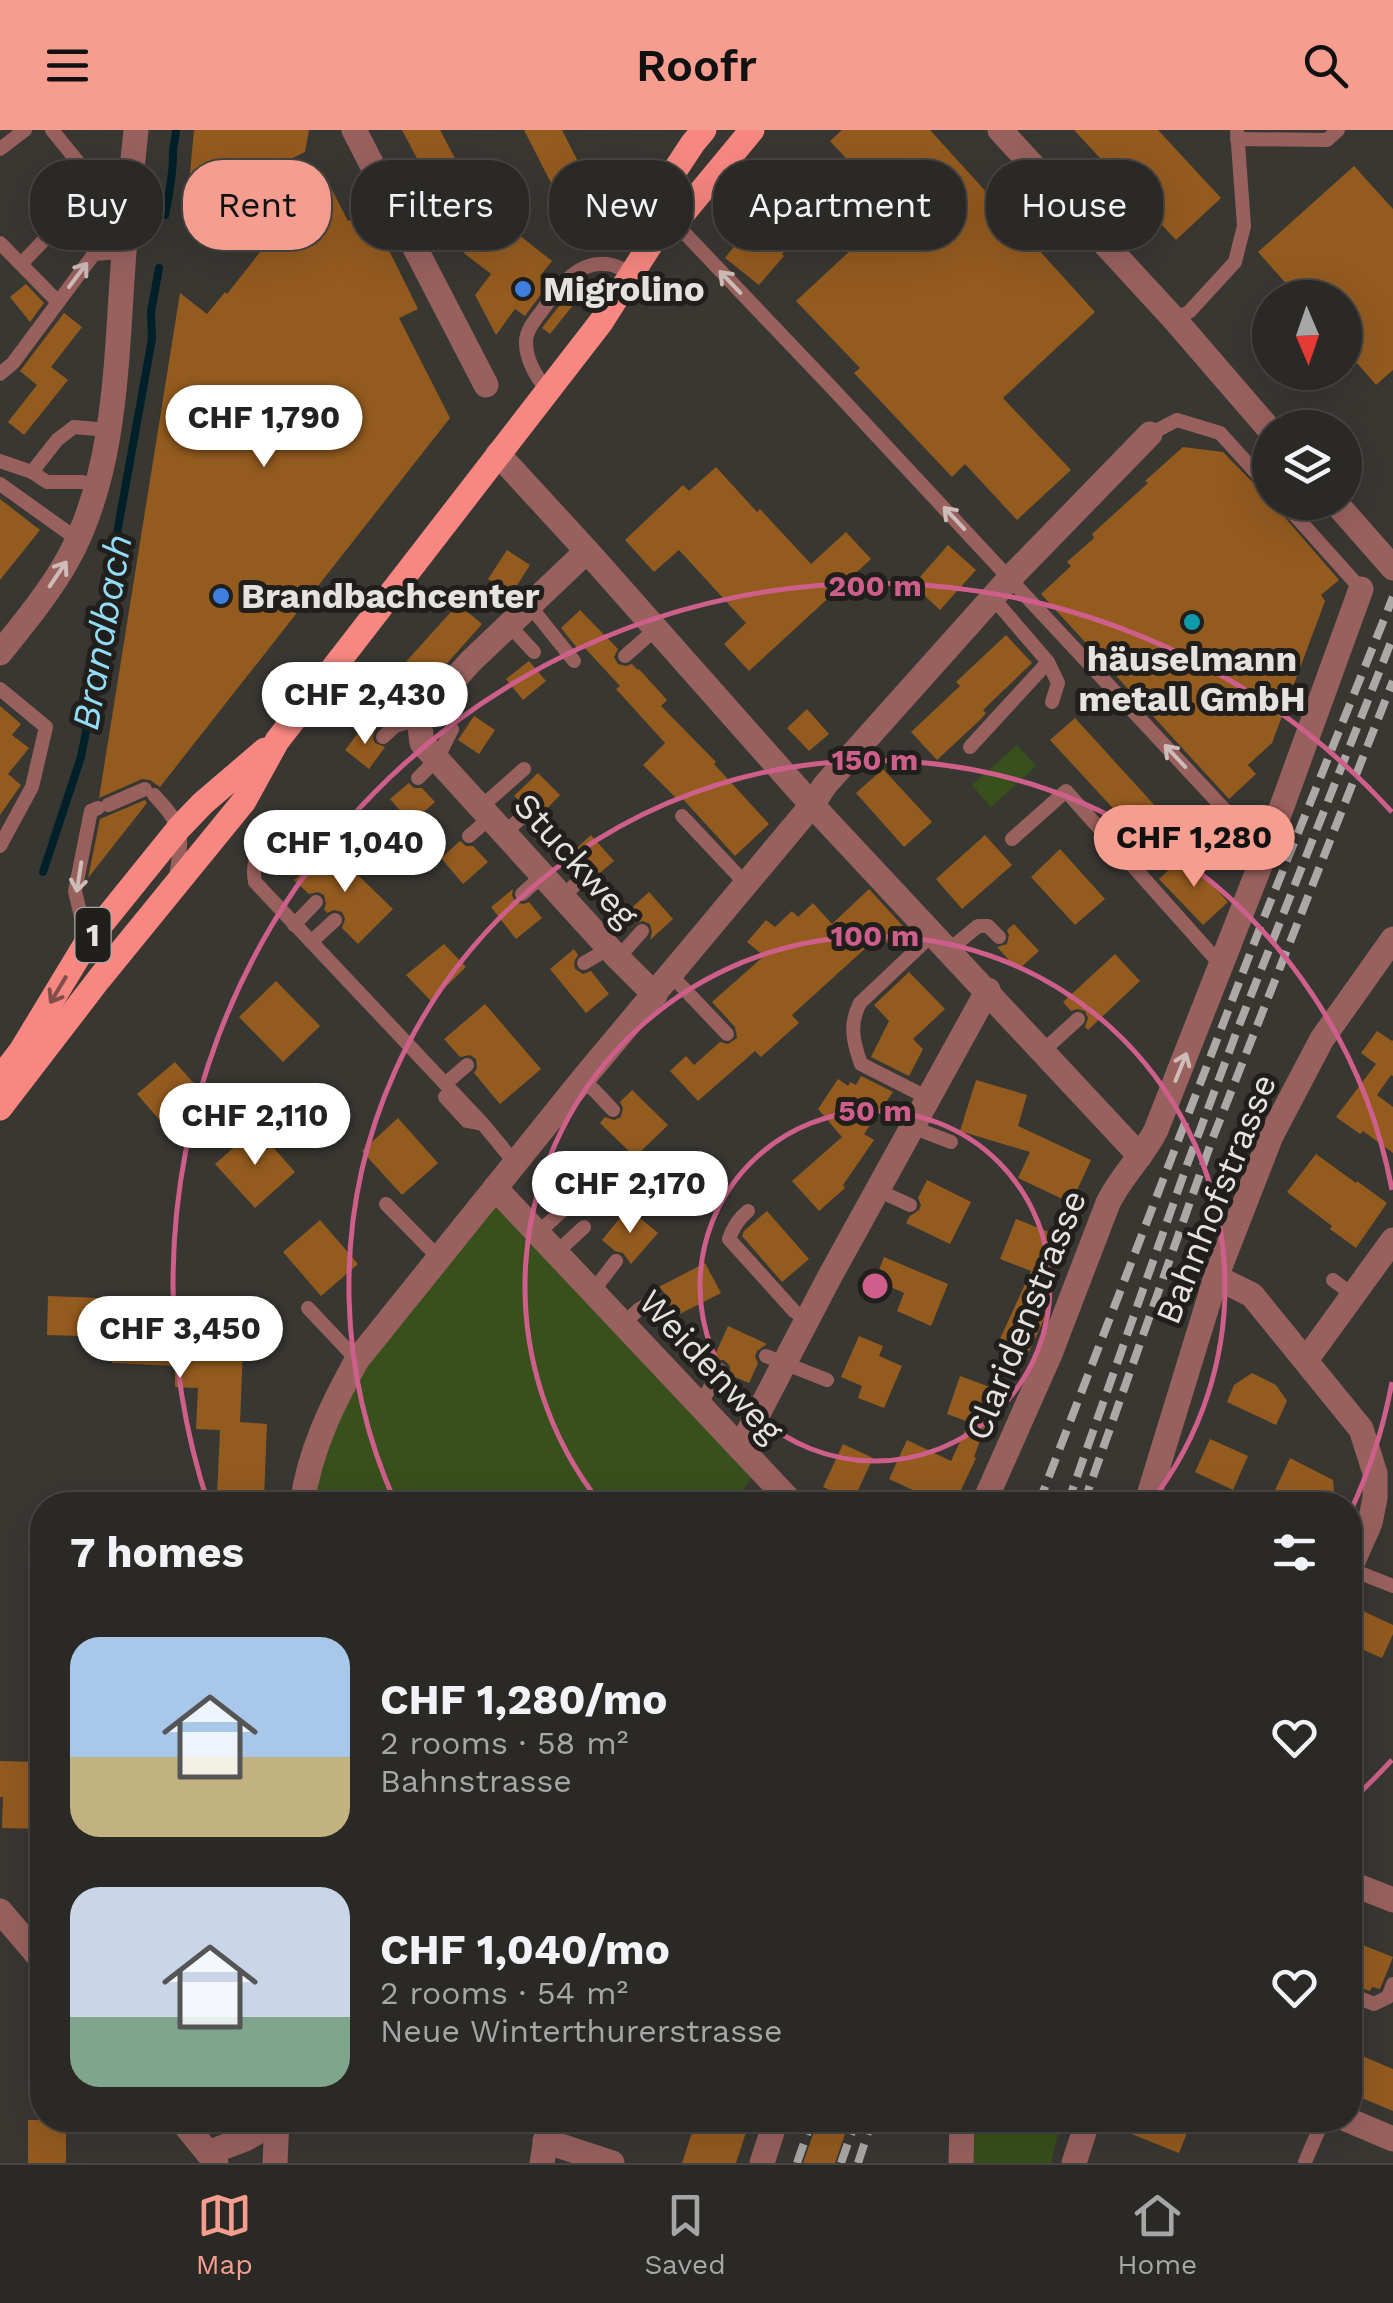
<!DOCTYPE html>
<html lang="en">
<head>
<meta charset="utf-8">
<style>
  body { margin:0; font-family:"Work Sans",sans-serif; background:#373532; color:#f1f3f6; height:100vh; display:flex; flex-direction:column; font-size:38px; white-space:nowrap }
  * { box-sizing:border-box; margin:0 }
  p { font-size:32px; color:#a6a6a7 }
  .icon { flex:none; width:55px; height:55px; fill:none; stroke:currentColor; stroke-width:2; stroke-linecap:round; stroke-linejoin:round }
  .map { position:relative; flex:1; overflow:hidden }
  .sheet { position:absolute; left:30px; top:1362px; width:1332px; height:640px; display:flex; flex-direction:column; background:#2b2926; border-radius:40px; box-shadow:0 10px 40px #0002,0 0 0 2px #474543 }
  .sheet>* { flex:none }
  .top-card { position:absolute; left:30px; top:30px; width:1335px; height:90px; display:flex; gap:20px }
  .needle { width:65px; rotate:178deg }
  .tools { position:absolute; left:1252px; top:150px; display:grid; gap:20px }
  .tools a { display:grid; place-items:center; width:110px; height:110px; border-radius:50%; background:#2b2926; box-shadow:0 10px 40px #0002,0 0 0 2px #474543; font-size:50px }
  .price { position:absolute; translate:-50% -85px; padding:0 22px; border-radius:35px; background:#fff; color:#222; font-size:32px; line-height:65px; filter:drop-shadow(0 2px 5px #0008) }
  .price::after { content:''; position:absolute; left:50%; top:60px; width:30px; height:22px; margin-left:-15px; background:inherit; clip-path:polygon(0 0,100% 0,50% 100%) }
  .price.on { background:#f59d8f; color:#111 }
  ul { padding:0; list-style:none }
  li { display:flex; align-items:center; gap:30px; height:250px; padding:0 40px }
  li span { display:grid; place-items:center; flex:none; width:280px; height:200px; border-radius:30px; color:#555 }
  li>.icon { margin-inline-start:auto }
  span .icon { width:120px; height:120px; fill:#fffc; stroke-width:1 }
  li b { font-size:42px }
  h2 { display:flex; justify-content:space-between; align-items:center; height:120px; padding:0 40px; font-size:42px }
  .chip { padding:0 35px; border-radius:40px; background:#2b2926; box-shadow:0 10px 40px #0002,0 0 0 2px #474543; font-size:35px; line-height:90px }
  .chip.on { background:#f59d8f; color:#111 }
  header { display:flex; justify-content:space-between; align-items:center; height:130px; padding:0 40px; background:#f59d8f; color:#111; font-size:45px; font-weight:600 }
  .tabs { display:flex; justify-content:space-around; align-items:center; height:140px; border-top:2px solid #474543; background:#2b2926; font-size:28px; color:#a6a6a7 }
  .tabs a { display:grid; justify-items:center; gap:5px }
  .tabs .on { color:#f59d8f }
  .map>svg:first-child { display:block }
  .green { fill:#37501c }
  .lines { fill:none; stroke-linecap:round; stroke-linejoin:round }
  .stream { stroke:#002029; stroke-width:8 }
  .building { fill:#945b1f }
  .service { stroke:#99615e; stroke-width:14 }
  .minor { stroke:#99615e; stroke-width:25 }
  .tertiary { stroke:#99615e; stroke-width:25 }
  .primary { stroke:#f88781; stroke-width:25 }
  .rail { stroke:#aba9a6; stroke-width:8; stroke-dasharray:20 10; stroke-linecap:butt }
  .oneway { stroke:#cebcb9 }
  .oneway2 { stroke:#814e49 }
  .ring { fill:none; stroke:#ce5f8a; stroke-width:5 }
  .shop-dot { fill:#3f7fe0; stroke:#201f1c; stroke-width:4 }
  .culture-dot { fill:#0f9aa8; stroke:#201f1c; stroke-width:4 }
  .labels { text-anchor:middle; stroke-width:10; stroke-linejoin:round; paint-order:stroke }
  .shield { fill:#201f1c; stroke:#a9a8a5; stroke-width:2.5 }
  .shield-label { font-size:32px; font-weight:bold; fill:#e4e3e0 }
  .poi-label { font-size:35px; font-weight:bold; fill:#e4e3e0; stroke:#201f1c; text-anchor:start }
  .street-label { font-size:35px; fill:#e4e3e0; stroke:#201f1c }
  .water-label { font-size:38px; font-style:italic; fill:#93dcf5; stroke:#201f1c }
  .centre { fill:#ce5f8a; stroke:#201f1c; stroke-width:5 }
  .ring-label { font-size:30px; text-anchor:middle; font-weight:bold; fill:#ce5f8a; stroke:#201f1c; stroke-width:10; stroke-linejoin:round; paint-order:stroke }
</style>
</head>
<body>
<header><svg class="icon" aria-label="menu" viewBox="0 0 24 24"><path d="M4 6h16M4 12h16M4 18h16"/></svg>Roofr<svg class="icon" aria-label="search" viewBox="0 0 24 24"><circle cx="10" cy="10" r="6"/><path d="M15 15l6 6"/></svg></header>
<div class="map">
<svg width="1393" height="2033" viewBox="0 0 1393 2033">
  <rect width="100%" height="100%" fill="#393732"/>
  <g class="green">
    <path d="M1017,615L1036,636L991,677L972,655Z"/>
    <path d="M495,1058L758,1337L734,1375H302L333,1273Z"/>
    <path d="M971,1990H1061L1051,2033H969Z"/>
  </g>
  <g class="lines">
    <g class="stream">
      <path d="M165,85C169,65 173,46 173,25C172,17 176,9 176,0"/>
      <path d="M43,742L81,627L97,546L116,430V409L152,209L151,182L159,138"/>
    </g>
  </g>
  <g class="building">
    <path d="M194,0H309L305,22L202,73L193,71L188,63Z"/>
    <path d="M402,0H440L459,36L429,51Z"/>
    <path d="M524,0H562L602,79L572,94Z"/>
    <path d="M842,0H930L1095,182L1003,268L1071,340L1017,390L965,334L952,347L854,243L860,238L796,171L894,80L830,11Z"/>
    <path d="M1074,0H1158L1221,68L1176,110Z"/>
    <path d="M1354,36L1393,79V240L1376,255L1345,219V168H1299L1258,122Z"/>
    <path d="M323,42L348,91L371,84L418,179L399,188L450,288L160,657L150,650L142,649L99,668L180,163L207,184L225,162L227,164Z"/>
    <path d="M792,43L825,69L782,124L784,126L759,155L725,128Z"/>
    <path d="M497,63L519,105L552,131L540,146L549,153L525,186L515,179L496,205L475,165L491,144L465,124L448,89Z"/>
    <path d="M26,154L44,173L30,192L10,167Z"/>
    <path d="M566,167L574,174L550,204L542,198Z"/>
    <path d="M64,183L82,197L51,237L68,250L24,305L8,292L37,255L20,241Z"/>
    <path d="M1183,317L1223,322L1268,368L1339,450L1321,465L1325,471L1272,613L1248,635L1256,644L1229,669L1041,464L1071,436L1067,432L1094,408L1092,404L1148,353L1145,351Z"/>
    <path d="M716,337L757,382L760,379L811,434L846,402L871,429L749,541L724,514L746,493L679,420L654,442L625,410L683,355L689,361Z"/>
    <path d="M0,369L40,400L0,450Z"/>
    <path d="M948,415L976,440L940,480L913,455Z"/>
    <path d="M507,420L530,435L511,465L488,449Z"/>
    <path d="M458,474L482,494L410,575L386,554Z"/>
    <path d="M580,480L618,519L614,527L618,534L626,536L632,534L638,540L639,539L667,570L661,576L716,632L714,634L769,694L735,726L681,667L678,670L643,635L665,613L616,559L620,556L582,515L578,519L561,498Z"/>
    <path d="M1006,505L1032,533L983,580L986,583L980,590L937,630L911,602L960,556L956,552Z"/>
    <path d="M529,531L546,551L523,570L506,549Z"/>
    <path d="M0,576L21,594L12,605L29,618L8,644L21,655L0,685Z"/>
    <path d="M807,579L829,604L809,621L787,598Z"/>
    <path d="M474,586L495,600L479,624L458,610Z"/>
    <path d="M1075,588L1158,679L1134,701L1050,610Z"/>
    <path d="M365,594L374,601L373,608L375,613L385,617L369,639L345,620Z"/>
    <path d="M883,639L932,692L904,717L856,663Z"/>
    <path d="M538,643L560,665L537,689L539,680L536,673L528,671L522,673L514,666Z"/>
    <path d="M409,653L414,658H422L435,672L411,693L390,669Z"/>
    <path d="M145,670L147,673L88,748L100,689Z"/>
    <path d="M591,705L614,731L595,747L596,740L594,735L587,732L579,734L570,724Z"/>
    <path d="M985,705L1012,735L962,779L936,749Z"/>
    <path d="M460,711L466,716H473L488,732L463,754L441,728Z"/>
    <path d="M331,719L393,779L358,814L342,798L345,789L342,782L334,780L327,783L324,779L326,774L324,765L318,762L309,764L294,750Z"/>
    <path d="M1060,719L1105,769L1075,795L1031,747Z"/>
    <path d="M1185,725L1228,772L1203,795L1159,749Z"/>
    <path d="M513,759L512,765L515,772L523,774L529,772L542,788L516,809L491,777Z"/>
    <path d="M869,759L911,805L894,820L880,805L792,885L799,893L761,927L755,921L698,971L670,941L686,926L694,935L720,912L728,914L737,908L735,897L712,872L764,826L747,812L766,790L775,797L792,781L798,787L813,773L832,794Z"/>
    <path d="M649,762L673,789L650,810L652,802L650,794L643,791L635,793L626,783Z"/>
    <path d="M1014,794L1039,821L1018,840L997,817L1007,814L1009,805L1007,800Z"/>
    <path d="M444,814L466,837L431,871L406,845Z"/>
    <path d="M574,819L578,825L574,832L575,839L583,844L591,841L609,864L586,883L550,839Z"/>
    <path d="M1115,824L1140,851L1088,900L1085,897L1088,888L1085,881L1077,879L1071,881L1063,872Z"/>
    <path d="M909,842L945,879L913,909L923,919L909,946L871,927L889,891L874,875Z"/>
    <path d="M276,851L320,896L283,932L239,887Z"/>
    <path d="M485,874L541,939L500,974L474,943L477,938L476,929L470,925L460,927L444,909Z"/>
    <path d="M1377,901L1392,911L1393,910V946L1391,945L1377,965L1393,977V1023L1363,1001L1360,1004L1336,987L1376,934L1361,923Z"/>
    <path d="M175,932L207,968L169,1001L137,964Z"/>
    <path d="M861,946L893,962L864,1004L874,1010L843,1055L845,1058L819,1081L792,1051L842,1007L818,979L838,949L848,956L850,952L856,955Z"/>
    <path d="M976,950L1027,965L1018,996L1091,1030L1071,1073L1018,1048L1030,1022L960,1001Z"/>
    <path d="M632,960L668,995L635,1027L600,993L605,987L614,990L621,987L623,978L620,972Z"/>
    <path d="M398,988L438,1033L402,1065L362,1021Z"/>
    <path d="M256,998L295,1042L255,1078L215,1034Z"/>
    <path d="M584,1022L608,1050L576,1078L573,1069L565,1067L559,1069L546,1055Z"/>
    <path d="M1316,1024L1356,1053L1357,1051L1387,1073L1356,1118L1330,1099L1332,1096L1287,1062Z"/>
    <path d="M927,1050L971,1072L950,1114L906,1093L910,1086L919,1080L921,1075L918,1068Z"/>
    <path d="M628,1078L658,1103L631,1134L623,1123L615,1121L602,1110Z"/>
    <path d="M767,1081L809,1129L782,1152L742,1106L744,1101Z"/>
    <path d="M1016,1089L1069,1110L1040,1182L1046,1185L1028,1224L999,1211L1031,1141L1000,1129Z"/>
    <path d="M320,1090L358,1134L321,1166L283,1122Z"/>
    <path d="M884,1127L948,1154L931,1196L897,1181L904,1163L875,1150Z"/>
    <path d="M705,1133L721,1163L668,1190L661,1178L666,1173L665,1164L662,1160L655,1159Z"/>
    <path d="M48,1166L123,1169L122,1195L185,1197L184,1216L243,1218L240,1292L267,1294L264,1368L217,1366L220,1300L196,1299L198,1258L175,1257V1236L112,1233L113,1207L47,1205Z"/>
    <path d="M728,1196L767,1214L757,1221L755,1227L758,1233L749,1253L730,1245V1236L724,1230H716L710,1236Z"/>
    <path d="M859,1206L883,1216L879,1226L902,1236L884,1278L858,1268L862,1256L841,1247Z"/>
    <path d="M1252,1243L1276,1255L1287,1271L1276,1295L1227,1272L1234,1255Z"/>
    <path d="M960,1246L998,1260L974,1327L976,1328L954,1375H945L889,1349L907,1310L951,1331L969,1292L947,1284Z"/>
    <path d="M1210,1309L1248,1326L1233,1360L1195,1342Z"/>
    <path d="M843,1314L873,1328L853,1371L823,1357Z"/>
    <path d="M1290,1328L1333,1350L1335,1375H1268Z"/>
    <path d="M1363,1481L1393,1495V1504L1382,1528L1350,1514Z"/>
    <path d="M0,1631L42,1632V1699L2,1698L3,1667H0Z"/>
    <path d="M1350,1810L1393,1827L1380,1859L1372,1857L1370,1861L1350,1854Z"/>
    <path d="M1350,1921L1393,1939V1981L1350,1963Z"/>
    <rect x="28" y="1990" width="38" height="43"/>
    <path d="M696,1990H750L736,2033H682Z"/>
    <path d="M818,1990H850L835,2033H803Z"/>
    <path d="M1104,1990H1192L1179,2023L1104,1993Z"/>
  </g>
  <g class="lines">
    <g class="service">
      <path d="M1237,9L1327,10L1338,0"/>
      <path d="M0,19L25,0"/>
      <path d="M675,93L833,259L1265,723"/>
      <path d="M0,113L58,172"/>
      <path d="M21,134L66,87L78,32L52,0"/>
      <path d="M1175,190L1190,181L1235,132L1244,96L1237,0"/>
      <path d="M0,244L13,233L94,124L124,122"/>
      <path d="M548,261C536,247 526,231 526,212C526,199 537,188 544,178C560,155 580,128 612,135C619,137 627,141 634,144"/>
      <path d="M1150,304L1177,290L1220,303L1270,358"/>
      <path d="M0,331L32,342"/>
      <path d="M0,354L77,409"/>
      <path d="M97,355L82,352H47L32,342L57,310L74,297L108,300"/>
      <path d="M1283,372L1361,459"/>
      <path d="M530,476L574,531"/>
      <path d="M509,495L534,522"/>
      <path d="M625,526L656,499"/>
      <path d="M1048,532L1058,553L1052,572"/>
      <path d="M0,559L46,597L32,657L0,716"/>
      <path d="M383,607L395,596L419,589"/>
      <path d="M970,617L1048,532L993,468"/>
      <path d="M418,648L437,629L452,599"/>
      <path d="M154,665C186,699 182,704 176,747"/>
      <path d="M108,675L145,659"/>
      <path d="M481,677L524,639"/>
      <path d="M682,686L745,753"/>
      <path d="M294,689C270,708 249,719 255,752L483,994L515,1033"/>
      <path d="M504,703L529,681"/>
      <path d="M469,706L490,688"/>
      <path d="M1012,709L1066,661L1221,835"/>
      <path d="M522,764L542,746"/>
      <path d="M563,768L586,742"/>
      <path d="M294,795L316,772"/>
      <path d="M87,812L75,761L91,681L98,678"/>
      <path d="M311,812L335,790"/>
      <path d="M949,820L978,796H988L999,807"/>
      <path d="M618,828L642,801"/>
      <path d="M584,833L610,818"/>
      <path d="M671,845L727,904"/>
      <path d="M1044,920L1078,889"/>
      <path d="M582,950L595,961L613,980"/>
      <path d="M445,954L467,935"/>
      <path d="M445,967L467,991L482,994"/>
      <path d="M928,968L861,934C853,912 849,894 860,873L933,804"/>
      <path d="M912,997L951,1012"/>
      <path d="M877,1060L910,1075"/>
      <path d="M386,1074L439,1128"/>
      <path d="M748,1081C738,1089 733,1097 729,1109L794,1181L807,1190"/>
      <path d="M538,1103L566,1077"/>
      <path d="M556,1123L584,1097"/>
      <path d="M1333,1150L1353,1165"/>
      <path d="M593,1161L616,1131"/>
      <path d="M308,1178L357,1230"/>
      <path d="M623,1194L638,1180L656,1169"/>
      <path d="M766,1226L827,1250"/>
      <path d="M700,1275L720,1240"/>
      <path d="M1350,1439L1393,1456"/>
      <path d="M1350,1864L1374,1874L1388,1867L1393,1854"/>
      <path d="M1305,2032L1323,1990"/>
    </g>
    <g class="minor">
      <path d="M354,0L486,255"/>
      <path d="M498,324L587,421L812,675L1140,1026"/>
      <path d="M587,421L471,531L419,589L422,613L618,828L655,865"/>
      <path d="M0,523C24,493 49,463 68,429C118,338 116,223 124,122C127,81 132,41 136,0"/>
      <path d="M495,1058L794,1375"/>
      <path d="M1216,1147L1252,1165L1361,1299L1375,1343V1368L1370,1393L1350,1438"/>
      <path d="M1306,1230L1393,1110"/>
      <path d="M740,1318L830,1146L988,860"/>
      <path d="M302,1375C309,1322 332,1275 357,1230L582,950L812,675L825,655L1010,448L1150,304"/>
      <path d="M983,1375L1050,1224L1108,1073C1121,1046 1143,1026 1156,1000L1265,723L1361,459"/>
      <path d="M1350,1753L1393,1770"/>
      <path d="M0,1781L42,1830"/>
      <path d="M181,1990L216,2033"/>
      <path d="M1348,1990L1393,2009"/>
      <path d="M545,2011L612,2033"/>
      <path d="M208,2023L245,2009L276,1992"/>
      <path d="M275,2033L277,1990"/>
      <path d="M542,2033L549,1990"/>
      <path d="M762,2033L776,1990"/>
      <path d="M1074,2033L1088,1990"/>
    </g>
    <g class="tertiary">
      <path d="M1000,0L1175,190L1270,300"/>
      <path d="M1335,372L1393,438"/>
      <path d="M1146,1375L1216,1147L1271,1006L1322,909L1393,809"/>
      <path d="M961,2033L962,1990"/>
    </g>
    <g class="primary">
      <path d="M652,112L662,60L693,13L704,0"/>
      <path d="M0,948L21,921L87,812L179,698L203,673L265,620"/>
      <path d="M0,978L99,849L244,671L277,611L601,192L652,112L675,93L752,0"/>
    </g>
    <g class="rail">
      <path d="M1038,1375L1263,790L1393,467"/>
      <path d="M1067,1375L1187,1035L1238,898L1393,507"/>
      <path d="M1083,1375L1212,1010L1393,551"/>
      <path d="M797,2033L812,1990"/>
      <path d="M841,2033L856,1990"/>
      <path d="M858,2033L872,1990"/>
    </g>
  </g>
  <defs><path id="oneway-shaft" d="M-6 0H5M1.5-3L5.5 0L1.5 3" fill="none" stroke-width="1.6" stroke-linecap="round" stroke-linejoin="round" transform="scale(2.5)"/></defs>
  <g class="oneway">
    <use href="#oneway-shaft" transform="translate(78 145) rotate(-53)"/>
    <use href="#oneway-shaft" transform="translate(730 152) rotate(-134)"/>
    <use href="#oneway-shaft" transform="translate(954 388) rotate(-133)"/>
    <use href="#oneway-shaft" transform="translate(58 444) rotate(-56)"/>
    <use href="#oneway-shaft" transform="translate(1175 626) rotate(-133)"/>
    <use href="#oneway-shaft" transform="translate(79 747) rotate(99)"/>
    <use href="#oneway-shaft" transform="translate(1181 937) rotate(-68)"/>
  </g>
  <use class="oneway2" href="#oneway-shaft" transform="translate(58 860) rotate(121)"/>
  <g class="ring">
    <circle cx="875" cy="1156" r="175"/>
    <path d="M601 1374A350 350 0 1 1 1149 1374"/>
    <path d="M1392 1252A526 526 0 0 1 1352 1378M396 1374A526 526 0 1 1 1392 1060"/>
    <path d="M1392 1630A701 701 0 0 1 1353 1669M208 1373A701 701 0 0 1 1392 682"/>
  </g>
  <g class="shop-dot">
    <circle cx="523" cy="159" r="10"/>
    <circle cx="221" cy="466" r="10"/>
  </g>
  <circle class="culture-dot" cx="1192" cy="492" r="10"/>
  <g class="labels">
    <rect class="shield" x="75.5" y="778" width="35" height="54" rx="8"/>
    <g class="shield-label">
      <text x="93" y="816">1</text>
    </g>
    <g class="poi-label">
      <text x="543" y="171">Migrolino</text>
      <text x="241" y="478">Brandbachcenter</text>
      <text x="1192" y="541" text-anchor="middle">häuselmann<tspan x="1192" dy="40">metall GmbH</tspan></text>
    </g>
    <g class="street-label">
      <text transform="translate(576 730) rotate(48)" y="12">Stuckweg</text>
      <text transform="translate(1216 1069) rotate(-68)" y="12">Bahnhofstrasse</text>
      <text transform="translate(1026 1185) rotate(-68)" y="12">Claridenstrasse</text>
      <text transform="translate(711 1236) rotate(47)" y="12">Weidenweg</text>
    </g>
    <g class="water-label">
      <text transform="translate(102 502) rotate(-80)" y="13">Brandbach</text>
    </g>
  </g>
  <circle cx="875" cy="1156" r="15" class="centre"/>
  <g class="ring-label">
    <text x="875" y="466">200 m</text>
    <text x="875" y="640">150 m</text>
    <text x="875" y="816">100 m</text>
    <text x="875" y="991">50 m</text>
  </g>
</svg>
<div class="tools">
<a><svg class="needle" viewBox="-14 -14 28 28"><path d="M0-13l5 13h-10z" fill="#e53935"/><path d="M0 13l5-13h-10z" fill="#a6a6a7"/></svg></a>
<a><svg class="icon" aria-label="layers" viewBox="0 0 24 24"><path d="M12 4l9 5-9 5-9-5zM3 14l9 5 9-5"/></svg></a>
</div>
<b class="price" style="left:264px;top:340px">CHF 1,790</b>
<b class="price" style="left:365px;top:617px">CHF 2,430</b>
<b class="price on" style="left:1194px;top:760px">CHF 1,280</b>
<b class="price" style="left:345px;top:765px">CHF 1,040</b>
<b class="price" style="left:255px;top:1038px">CHF 2,110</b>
<b class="price" style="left:630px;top:1106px">CHF 2,170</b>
<b class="price" style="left:180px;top:1251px">CHF 3,450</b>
<div class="top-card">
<a class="chip">Buy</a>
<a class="chip on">Rent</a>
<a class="chip">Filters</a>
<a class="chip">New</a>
<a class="chip">Apartment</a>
<a class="chip">House</a>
</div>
<section class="sheet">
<h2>7 homes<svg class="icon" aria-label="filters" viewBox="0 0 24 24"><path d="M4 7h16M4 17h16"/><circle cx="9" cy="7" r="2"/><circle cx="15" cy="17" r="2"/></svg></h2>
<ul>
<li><span style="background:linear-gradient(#a9c7e8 60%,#c2b280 0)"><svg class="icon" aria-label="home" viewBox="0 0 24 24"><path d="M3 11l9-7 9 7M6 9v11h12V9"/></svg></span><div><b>CHF 1,280/mo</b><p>2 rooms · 58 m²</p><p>Bahnstrasse</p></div><svg class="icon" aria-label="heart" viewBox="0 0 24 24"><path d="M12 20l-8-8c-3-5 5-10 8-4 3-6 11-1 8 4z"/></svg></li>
<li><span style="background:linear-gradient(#c9d6e8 65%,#7fa58c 0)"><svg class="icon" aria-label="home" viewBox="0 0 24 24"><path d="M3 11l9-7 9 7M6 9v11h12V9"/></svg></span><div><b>CHF 1,040/mo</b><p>2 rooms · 54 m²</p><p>Neue Winterthurerstrasse</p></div><svg class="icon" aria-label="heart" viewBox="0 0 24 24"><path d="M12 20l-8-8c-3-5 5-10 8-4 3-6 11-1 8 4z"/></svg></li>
</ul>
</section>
</div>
<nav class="tabs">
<a class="on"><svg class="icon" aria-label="map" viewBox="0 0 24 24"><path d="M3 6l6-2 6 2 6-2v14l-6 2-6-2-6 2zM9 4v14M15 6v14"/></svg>Map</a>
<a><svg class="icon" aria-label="saved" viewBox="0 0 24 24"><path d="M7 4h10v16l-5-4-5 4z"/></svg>Saved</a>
<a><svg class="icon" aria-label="home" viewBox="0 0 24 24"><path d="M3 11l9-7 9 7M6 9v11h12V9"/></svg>Home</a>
</nav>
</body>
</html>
